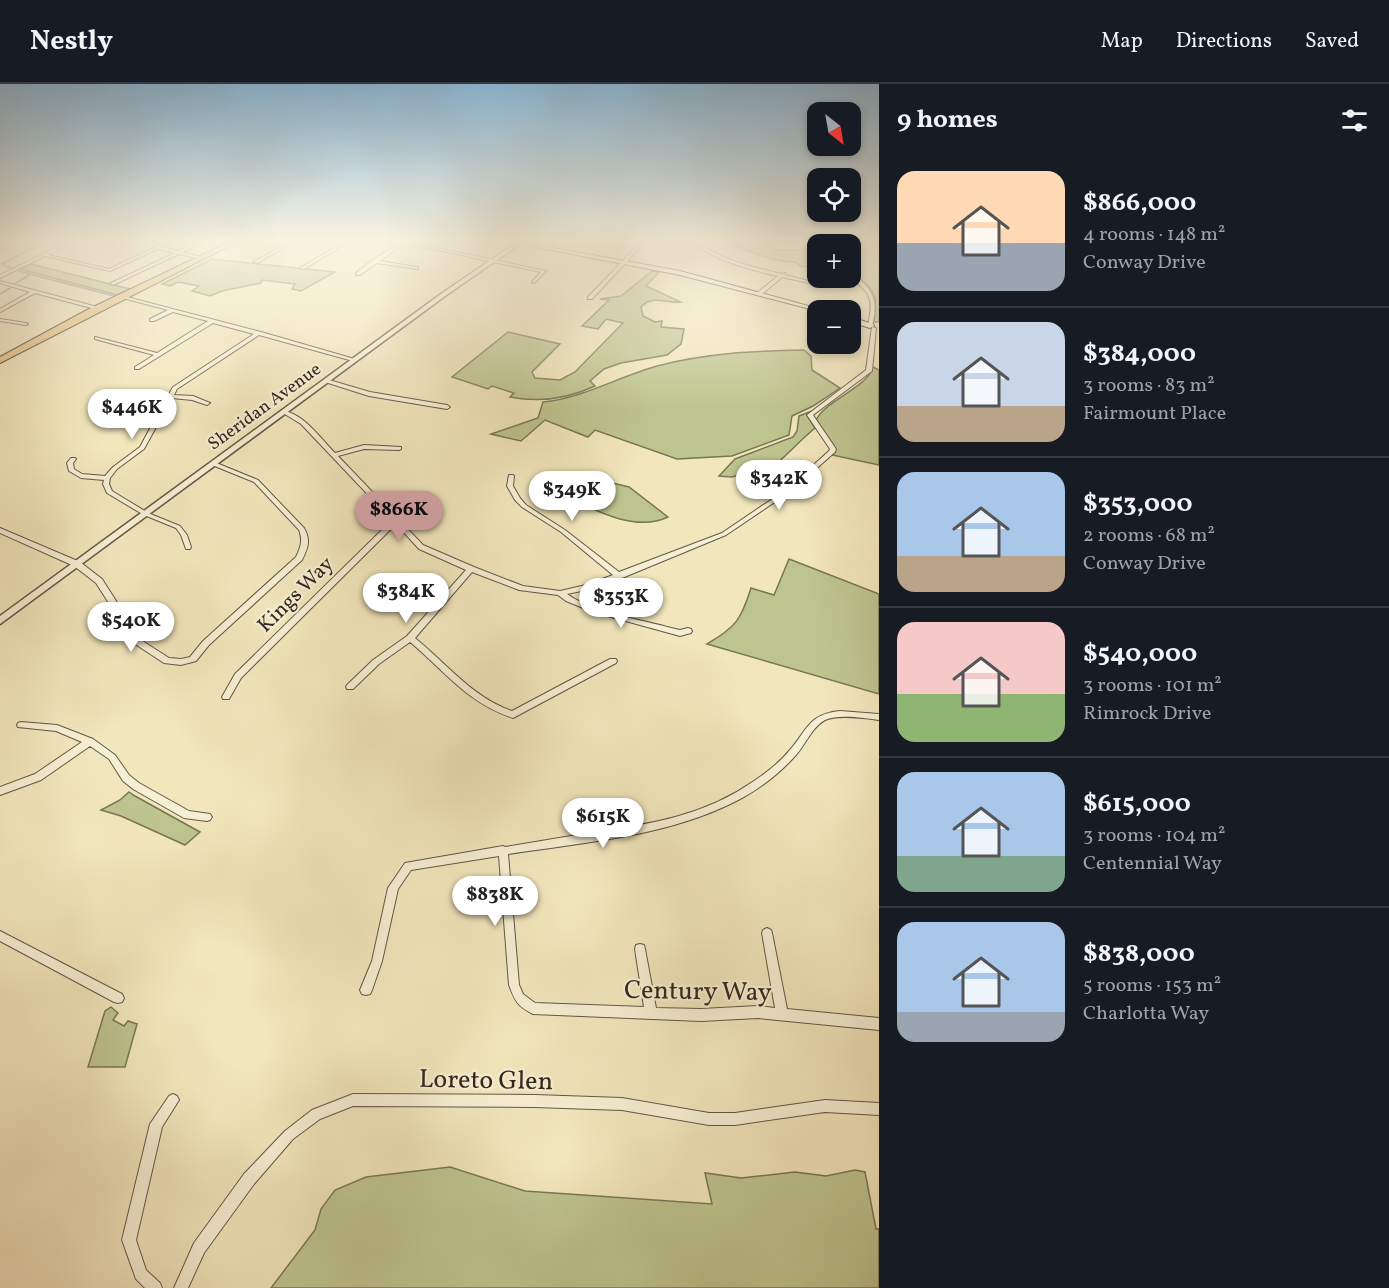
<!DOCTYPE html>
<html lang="en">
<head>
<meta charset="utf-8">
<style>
  body { margin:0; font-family:Vollkorn,serif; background:#20242c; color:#f1f3f6; height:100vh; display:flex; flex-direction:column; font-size:22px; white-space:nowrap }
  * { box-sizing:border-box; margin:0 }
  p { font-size:20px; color:#9ea1a6 }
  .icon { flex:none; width:33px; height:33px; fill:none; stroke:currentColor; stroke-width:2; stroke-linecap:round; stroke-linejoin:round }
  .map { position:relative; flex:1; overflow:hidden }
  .side { display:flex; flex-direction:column; background:#171b24; width:510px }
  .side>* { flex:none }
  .needle { width:39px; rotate:149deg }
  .tools { position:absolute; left:807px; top:18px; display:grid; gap:12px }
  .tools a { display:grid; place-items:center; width:54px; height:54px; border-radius:12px; background:#171b24; box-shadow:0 3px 9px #0003; font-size:30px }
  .price { position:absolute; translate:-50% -51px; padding:0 14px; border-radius:21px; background:#fff; color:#222; font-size:20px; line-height:39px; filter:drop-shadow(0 2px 3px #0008) }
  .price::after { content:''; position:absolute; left:50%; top:36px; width:18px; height:14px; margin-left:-9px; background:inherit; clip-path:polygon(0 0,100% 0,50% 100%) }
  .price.active { background:#c59692; color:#111 }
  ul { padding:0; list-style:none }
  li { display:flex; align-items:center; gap:18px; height:150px; padding:0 18px }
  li+li { border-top:2px solid #363941 }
  li span { display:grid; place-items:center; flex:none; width:168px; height:120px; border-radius:18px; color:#555 }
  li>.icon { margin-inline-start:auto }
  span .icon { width:72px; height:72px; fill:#fffc; stroke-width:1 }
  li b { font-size:26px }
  h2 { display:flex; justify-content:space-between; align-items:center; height:72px; padding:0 18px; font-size:26px }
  header { display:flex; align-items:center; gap:36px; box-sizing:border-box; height:84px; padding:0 30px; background:#171b24; border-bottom:2px solid #363941 }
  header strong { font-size:28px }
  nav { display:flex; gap:33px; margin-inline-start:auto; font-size:21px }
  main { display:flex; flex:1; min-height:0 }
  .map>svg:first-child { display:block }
  .green { fill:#bec48e; stroke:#787656; stroke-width:1.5 }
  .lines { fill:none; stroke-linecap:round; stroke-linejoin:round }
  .stream { stroke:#75807d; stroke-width:1.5 }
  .minor-casing { stroke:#625746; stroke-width:2 }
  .tertiary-casing { stroke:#625746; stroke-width:3 }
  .secondary-casing { stroke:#32271f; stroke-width:2 }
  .primary-casing { stroke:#32271f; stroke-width:2 }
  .minor { fill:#f7efd3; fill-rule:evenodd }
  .tertiary { fill:#f7efd3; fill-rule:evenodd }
  .secondary { fill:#f7efd3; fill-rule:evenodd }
  .primary { fill:#e9c37e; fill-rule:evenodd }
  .labels { text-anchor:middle; stroke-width:4.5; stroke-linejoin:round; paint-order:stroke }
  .far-street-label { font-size:18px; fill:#32271f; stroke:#f7efd3 }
  .street-label { font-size:21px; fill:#32271f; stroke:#f7efd3 }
  .near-street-label { font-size:26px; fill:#32271f; stroke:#f7efd3 }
</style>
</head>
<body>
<header>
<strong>Nestly</strong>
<nav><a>Map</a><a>Directions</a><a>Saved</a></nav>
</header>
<main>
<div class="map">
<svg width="879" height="1204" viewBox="0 0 879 1204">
  <rect width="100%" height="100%" fill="#f2e6bc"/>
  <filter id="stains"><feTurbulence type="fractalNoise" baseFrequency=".00333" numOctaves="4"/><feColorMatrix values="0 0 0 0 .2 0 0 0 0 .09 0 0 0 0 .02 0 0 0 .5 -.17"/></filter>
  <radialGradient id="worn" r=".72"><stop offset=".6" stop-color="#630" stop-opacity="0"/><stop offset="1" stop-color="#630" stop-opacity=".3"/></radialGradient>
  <g class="green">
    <path d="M727,158H764L776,166H817V185L810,182L801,183L795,178C773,178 747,167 727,158Z"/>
    <path d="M821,158H879V238H874C879,205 873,208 851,186L850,160H823Z"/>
    <path d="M212,175L335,188L301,207L292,205L295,200L262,196L261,199L222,207L210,212L192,207L199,202L178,198L170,202L162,200Z"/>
    <path d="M31,180L130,205L117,211L20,185Z"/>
    <path d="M652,187L659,188L646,202L681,218C667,220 652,210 641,223L643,232L655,238L662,237L661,243L684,245L681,260L667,271L621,279L604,285L590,297L595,302C567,315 540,319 510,313L514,309L492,302L488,305L452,293L508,248L560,260L532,288L535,294L560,296L575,288L623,239L606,235L598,245L582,242L609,216L600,215L621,212Z"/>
    <path d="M804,266L811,272L812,286L840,304L813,322L792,332L789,351L732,372L677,375L595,346L588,353L545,336L521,357L491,350L538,334L543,318C583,314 618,293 657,282C706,269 754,267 804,266Z"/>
    <path d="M873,283L879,286V381L832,371L834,365L816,336C827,315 867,304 873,283Z"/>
    <path d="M812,327L808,333L815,344C797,359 783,376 764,390L755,386L732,393L719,392L735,375L793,353L797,347L799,332Z"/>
    <path d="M567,388L629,403L668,433C630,451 584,419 549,405L555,396Z"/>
    <path d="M789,475L879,510V610L707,560C736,543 741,536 751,504L774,511Z"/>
    <path d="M129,708L135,712L200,748L185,761L121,732L101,726L120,716Z"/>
    <path d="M111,923L118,929L113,936L124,942L128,937L137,940L125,983H88L105,927Z"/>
    <path d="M450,1083L525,1107L712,1120L705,1089L741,1094L795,1088L826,1092L855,1086L865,1088L876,1145H879V1204H271L315,1146L321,1125L335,1106L366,1093Z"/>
  </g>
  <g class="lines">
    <g class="stream">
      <path d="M11,184L2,180L44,158"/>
      <path d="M18,187L114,212"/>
      <path d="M16,199L29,191L28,189"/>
      <path d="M0,210L10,204"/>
    </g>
    <defs>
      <g id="minor">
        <path d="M10,158H15L0,165V162Z"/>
        <path d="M67,158H72L48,171L109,185L166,158H171L161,163L178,167L198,158H203L183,168L203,174L201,175L179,170L113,201L111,200V199L175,169L158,165L110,187L45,172L0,194V191Z"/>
        <path d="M117,158H122L113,163L110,162Z"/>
        <path d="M290,158H295L257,179L253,178Z"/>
        <path d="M344,158H349L304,185L300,184Z"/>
        <path d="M379,158H390L428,162L546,187L534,199L532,198L541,188L428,164L402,161L380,177L416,183H418V185L377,179L360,191H356V189L373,176L397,161Z"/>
        <path d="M641,158H645L592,215H588V213Z"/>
        <path d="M691,158C698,158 702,162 708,165C730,178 756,184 781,190L785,189V191L820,200L818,201L782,193L761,211H757V209L778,192C748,185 716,177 691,158Z"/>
        <path d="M817,158H821L824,160H820Z"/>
        <path d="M850,188C873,205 879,215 872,243L868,242C874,213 871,211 850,192Z"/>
        <path d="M0,197L101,224V225L99,226L35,209L0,228V225L30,208L0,199Z"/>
        <path d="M123,212L261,248L358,276L353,277L259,251L177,305L174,311L193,312L210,319L207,321L192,316L172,314L144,365L117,385L110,394L109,400L112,407L148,429L180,442L187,451L191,463L190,465H186L181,451L176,444L144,431L107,409L103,400L104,396L81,394L69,387L67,379L71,374H75L76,375L73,379L74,385L82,390L105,392L113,383L140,363L155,335L125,336L123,335V333L157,331L167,313L166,312L169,310L173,303L254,250L213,239L139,285H135V283L154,271L95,255V253L157,269L208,237L173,228L154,237H150V235L168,226L123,214Z"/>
        <path d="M0,235L26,239L28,240L26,241L0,237Z"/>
        <path d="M872,243L876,244L872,287L813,331L836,365L835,368L791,407L726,451L622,494L591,505L567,510C594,529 639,535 671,544L680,546L688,544L691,545L692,547L691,549L680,552L593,528L566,517L558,511L519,506L472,488L415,554C446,579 473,614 512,627L610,575H616L617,577L616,579L513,634C467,619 445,587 410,558L379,580L353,605H347L346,603L347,601L373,576L407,552L466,486L419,465L396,440L241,594L229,615H223L222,613L235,590L392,436L301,340L283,329V327C302,328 322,356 335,369L364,361L401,363V365L399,366L364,365L338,372L423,461L474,483L523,502L560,507L586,501L613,491L561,448L522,423L515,416L507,402L509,391H513L514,392L513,402L520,414L526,421L565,446L619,488L722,449L787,405L829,367L830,365L807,331L866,286Z"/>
        <path d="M325,296H329L370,308L447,321L450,323L447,325L369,312L325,298Z"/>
        <path d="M214,378L258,396L304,444C311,456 308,464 302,476L209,561L196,577L181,581L164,579L135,560L96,499L74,482L0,449V444L80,478L102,495L141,556L169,574L181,575L190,573L203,557L296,473C301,463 303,456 299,446L254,398L212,381L211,380Z"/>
        <path d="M840,627L879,630V636C865,634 838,630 825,636C812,643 805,661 796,671C781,688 762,703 742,714C672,752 586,758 508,770L519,901L523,910L535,919L644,923L635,865L636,861L640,860L644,861L645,865L656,924L701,925L758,922L775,924L762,849L763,846L767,844L771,846L772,849L787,925L879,934V946L758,934L701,937L533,930C517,922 515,917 509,901L499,772L411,786L398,805L382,877L372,906L370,910L366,911L362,910L360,906L372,877L388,804L405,779L503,762L505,763C535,758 565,753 595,748C653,740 705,731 754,697C766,689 779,679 789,667C807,647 808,630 840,627Z"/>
        <path d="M21,638L57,641L93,655L115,671L129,691L139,699L189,727L210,730L212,733L210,736L207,737L184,734L133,705L123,697L109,675L90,662L41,696L0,711V703L35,690L82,658L56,647L18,643L17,641L18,639Z"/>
        <path d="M0,847L122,910L124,914L122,918L118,919L114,918L0,857Z"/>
        <path d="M173,1010L177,1012L179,1016L162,1043L136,1156L146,1186L160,1199L162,1204H145L136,1195L122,1156L150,1040L169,1012Z"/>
        <path d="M353,1010L535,1011L622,1014L709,1029H735L825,1016L879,1019V1031L825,1028L735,1041H709L622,1026L535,1023L353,1022L320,1035L293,1055L254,1100L204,1169L188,1204H174L194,1159L244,1090L285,1047L312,1026Z"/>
      </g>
      <path id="tertiary" d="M517,158H523L445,212L0,540V532L441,210Z"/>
      <g id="secondary">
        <path d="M510,158H521L680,187L823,226L818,227L680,191Z"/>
        <path d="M850,233L873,240L874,242L870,244L850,238Z"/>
      </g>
      <path id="primary" d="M229,158H237L0,279V273L87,226Z"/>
    </defs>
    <use href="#minor" class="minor-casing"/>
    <use href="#tertiary" class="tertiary-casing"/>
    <use href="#secondary" class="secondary-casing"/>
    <use href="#primary" class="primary-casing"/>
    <use href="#minor" class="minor"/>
    <use href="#tertiary" class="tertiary"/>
    <use href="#secondary" class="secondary"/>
    <use href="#primary" class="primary"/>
  </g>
  <linearGradient id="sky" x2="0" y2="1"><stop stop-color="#8bb7d6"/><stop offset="0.48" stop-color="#f9f4e1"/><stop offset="1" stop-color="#f9f4e1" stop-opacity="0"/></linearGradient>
  <rect width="879" height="326" fill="url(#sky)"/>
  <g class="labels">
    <g class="far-street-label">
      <text transform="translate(264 322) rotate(-36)" y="6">Sheridan Avenue</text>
    </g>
    <g class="street-label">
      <text transform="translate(295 510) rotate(-45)" y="7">Kings Way</text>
    </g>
    <g class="near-street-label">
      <text transform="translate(698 906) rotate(1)" y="9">Century Way</text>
      <text transform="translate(486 995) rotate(1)" y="9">Loreto Glen</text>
    </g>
  </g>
  <rect width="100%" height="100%" filter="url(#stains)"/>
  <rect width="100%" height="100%" fill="url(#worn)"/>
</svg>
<div class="tools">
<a><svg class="needle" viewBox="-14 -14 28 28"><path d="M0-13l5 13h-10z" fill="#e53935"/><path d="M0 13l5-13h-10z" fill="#9ea1a6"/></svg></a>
<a><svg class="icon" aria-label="locate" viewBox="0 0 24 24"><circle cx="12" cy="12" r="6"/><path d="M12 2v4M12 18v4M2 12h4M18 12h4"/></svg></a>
<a>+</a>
<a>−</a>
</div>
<b class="price" style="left:132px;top:356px">$446K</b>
<b class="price" style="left:779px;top:427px">$342K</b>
<b class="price" style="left:572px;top:438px">$349K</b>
<b class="price active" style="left:399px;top:458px">$866K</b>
<b class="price" style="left:406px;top:540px">$384K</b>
<b class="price" style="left:621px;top:545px">$353K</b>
<b class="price" style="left:131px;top:569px">$540K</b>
<b class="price" style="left:603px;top:765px">$615K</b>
<b class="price" style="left:495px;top:843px">$838K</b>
</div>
<section class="side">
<h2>9 homes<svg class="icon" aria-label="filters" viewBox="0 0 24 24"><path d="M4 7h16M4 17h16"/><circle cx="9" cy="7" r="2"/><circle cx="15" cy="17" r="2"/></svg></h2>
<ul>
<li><span style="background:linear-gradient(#ffd9b3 60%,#9aa5b1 0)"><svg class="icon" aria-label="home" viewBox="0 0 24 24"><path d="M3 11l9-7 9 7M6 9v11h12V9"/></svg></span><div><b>$866,000</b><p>4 rooms · 148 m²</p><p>Conway Drive</p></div></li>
<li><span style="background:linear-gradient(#c9d6e8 70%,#b9a48a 0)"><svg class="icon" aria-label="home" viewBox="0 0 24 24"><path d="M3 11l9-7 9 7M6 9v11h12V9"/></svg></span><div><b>$384,000</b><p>3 rooms · 83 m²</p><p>Fairmount Place</p></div></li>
<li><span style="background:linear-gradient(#a9c7e8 70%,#b9a48a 0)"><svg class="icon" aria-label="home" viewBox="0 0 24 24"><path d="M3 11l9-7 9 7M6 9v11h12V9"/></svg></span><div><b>$353,000</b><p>2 rooms · 68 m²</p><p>Conway Drive</p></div></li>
<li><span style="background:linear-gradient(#f6c9c9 60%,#8fb573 0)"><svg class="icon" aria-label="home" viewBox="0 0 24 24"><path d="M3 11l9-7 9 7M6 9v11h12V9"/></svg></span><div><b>$540,000</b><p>3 rooms · 101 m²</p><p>Rimrock Drive</p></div></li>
<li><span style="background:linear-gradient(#a9c7e8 70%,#7fa58c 0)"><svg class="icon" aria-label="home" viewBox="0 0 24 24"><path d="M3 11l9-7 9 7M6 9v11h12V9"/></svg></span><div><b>$615,000</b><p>3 rooms · 104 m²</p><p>Centennial Way</p></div></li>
<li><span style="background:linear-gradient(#a9c7e8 75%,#9aa5b1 0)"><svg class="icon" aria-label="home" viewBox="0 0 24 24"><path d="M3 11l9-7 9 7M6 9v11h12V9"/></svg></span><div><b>$838,000</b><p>5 rooms · 153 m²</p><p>Charlotta Way</p></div></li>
</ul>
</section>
</main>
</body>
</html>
